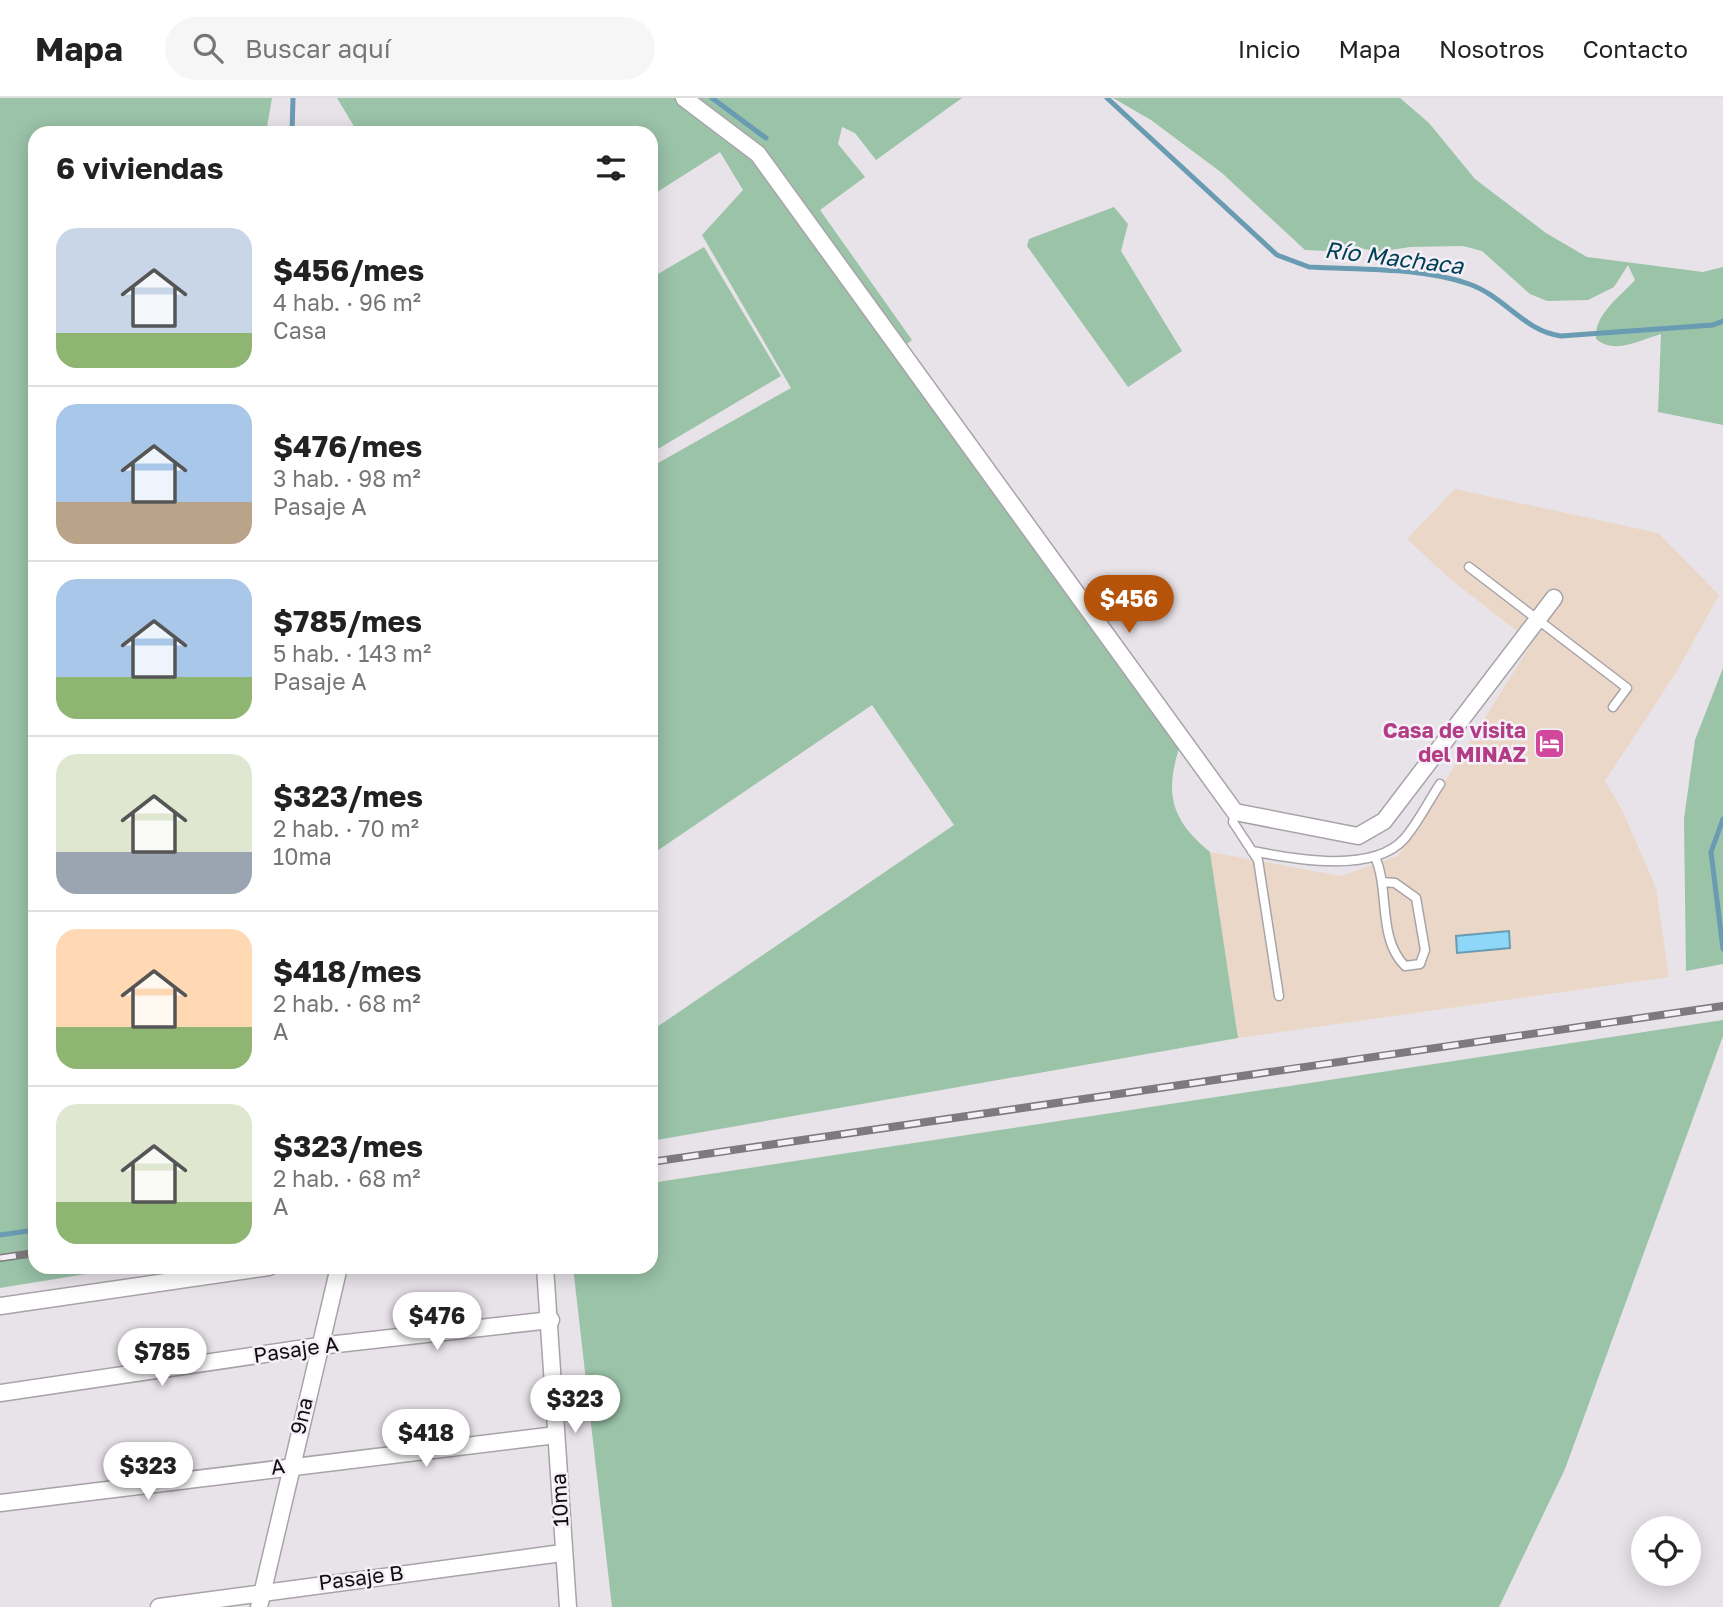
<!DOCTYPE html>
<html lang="es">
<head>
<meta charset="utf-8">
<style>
  body { margin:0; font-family:"Golos Text",sans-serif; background:#f6f6f6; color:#222; height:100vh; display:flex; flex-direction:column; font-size:26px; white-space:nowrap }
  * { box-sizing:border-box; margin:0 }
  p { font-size:23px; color:#767676 }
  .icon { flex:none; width:38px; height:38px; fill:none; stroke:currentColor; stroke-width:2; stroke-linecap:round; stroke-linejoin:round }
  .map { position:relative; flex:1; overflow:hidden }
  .drawer { position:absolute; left:28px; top:28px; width:630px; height:1148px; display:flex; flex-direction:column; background:#fff; border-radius:21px; box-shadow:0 4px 18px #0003 }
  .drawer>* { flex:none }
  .controls { position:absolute; left:1631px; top:1418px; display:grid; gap:14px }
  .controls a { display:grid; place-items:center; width:70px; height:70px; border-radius:50%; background:#fff; box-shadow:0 4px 18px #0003; font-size:35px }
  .price { position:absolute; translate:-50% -60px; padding:0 16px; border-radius:24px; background:#fff; color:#222; font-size:23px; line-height:46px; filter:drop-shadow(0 2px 4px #0008) }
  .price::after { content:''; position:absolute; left:50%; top:42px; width:21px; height:16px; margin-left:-10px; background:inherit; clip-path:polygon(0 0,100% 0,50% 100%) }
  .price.selected { background:#b45309; color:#fff }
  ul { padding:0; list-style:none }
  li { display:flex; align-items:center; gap:21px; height:175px; padding:0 28px }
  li+li { border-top:2px solid #e0e0e0 }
  li span { display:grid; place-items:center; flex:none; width:196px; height:140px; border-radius:21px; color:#555 }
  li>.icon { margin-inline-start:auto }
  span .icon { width:84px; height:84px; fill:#fffc; stroke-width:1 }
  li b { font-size:30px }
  h2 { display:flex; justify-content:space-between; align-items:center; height:84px; padding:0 28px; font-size:30px }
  header { display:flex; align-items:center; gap:42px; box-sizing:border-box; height:98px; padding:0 35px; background:#fff; border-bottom:2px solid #e0e0e0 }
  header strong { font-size:33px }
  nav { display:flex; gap:38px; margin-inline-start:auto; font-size:24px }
  .search { width:490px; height:63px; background:#f6f6f6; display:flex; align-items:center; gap:18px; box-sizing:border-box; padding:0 24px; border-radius:38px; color:#767676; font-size:26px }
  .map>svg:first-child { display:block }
  .commercial { fill:#ebd7c8 }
  .green { fill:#9ac3a8 }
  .water { fill:#8fd7f9; stroke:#699bb3; stroke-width:2 }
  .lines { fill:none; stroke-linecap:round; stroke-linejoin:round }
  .stream { stroke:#699bb3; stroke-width:5 }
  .lane-casing { stroke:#a8a3a9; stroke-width:11 }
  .street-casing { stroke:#a8a3a9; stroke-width:19 }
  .lane { stroke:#fff; stroke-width:8 }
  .street { stroke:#fff; stroke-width:16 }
  .rail-casing { stroke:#7d797d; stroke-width:8 }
  .rail { stroke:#f5f0f7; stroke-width:5; stroke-dasharray:16; stroke-linecap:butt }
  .labels { text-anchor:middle; stroke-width:5; stroke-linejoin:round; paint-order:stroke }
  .hotel-label { font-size:21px; font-weight:bold; fill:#b23c85; stroke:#f5f0f7; text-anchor:end }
  .street-label { font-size:21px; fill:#100e10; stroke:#f5f0f7 }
  .water-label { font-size:23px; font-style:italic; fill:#004056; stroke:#f5f0f7 }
</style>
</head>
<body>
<header>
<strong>Mapa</strong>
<div class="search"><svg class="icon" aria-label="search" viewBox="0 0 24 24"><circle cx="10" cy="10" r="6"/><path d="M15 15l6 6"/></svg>Buscar aquí</div>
<nav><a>Inicio</a><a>Mapa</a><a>Nosotros</a><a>Contacto</a></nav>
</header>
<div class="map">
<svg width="1723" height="1509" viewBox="0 0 1723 1509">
  <rect width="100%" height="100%" fill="#e8e3e9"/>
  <path class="commercial" d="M1455,391L1658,435L1719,497L1677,573L1605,683L1622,712L1656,790L1669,879L1238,940L1210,754L1341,778L1398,758L1532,545L1449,480L1407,441Z"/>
  <g class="green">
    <path d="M0,0H272L266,35H35V1169H129L0,1190Z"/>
    <path d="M337,0H682L758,56L1182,641C1165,691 1167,719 1210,754L1238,940L651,1043V933L954,727L872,607L651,757V369L791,290L702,137L743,92L720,54L651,98V35H358Z"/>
    <path d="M693,0H962L876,62L855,35L842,29L838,46L865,79L820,112L912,242L907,246L757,45Z"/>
    <path d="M1113,0H1400L1429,25L1475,81L1546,135L1587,159L1703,174L1723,169V327L1658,314L1661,236C1640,242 1615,257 1596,241C1594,216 1620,199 1635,182L1628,167L1614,189L1588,202L1547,203L1530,196L1482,153L1463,148L1410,149L1377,154L1352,148L1328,153L1305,152L1222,75L1151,22Z"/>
    <path d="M1114,109L1128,126L1121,153L1182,253L1128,289L1027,148L1029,141Z"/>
    <path d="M704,149L781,278L651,355V180Z"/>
    <path d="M1723,570V866L1686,873L1684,721L1695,642Z"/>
    <path d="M1723,922V938L1565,1371L1499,1509H612L573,1169H651V1085Z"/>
  </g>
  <path class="water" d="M1509,833L1510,850L1457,855L1456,838Z"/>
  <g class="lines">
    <g class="stream">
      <path d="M712,0L766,40"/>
      <path d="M1107,0L1277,157L1309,169C1361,172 1420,169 1469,186C1504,198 1525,234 1561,238L1713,227L1723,223"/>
      <path d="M292,35L293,0"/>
      <path d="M1723,721L1711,754L1723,851"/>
      <path d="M0,1137L35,1132"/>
    </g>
    <defs>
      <g id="lane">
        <path d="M1469,469L1627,590L1613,609"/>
        <path d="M1235,714L1233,724L1258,762L1279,898"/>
        <path d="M1252,753C1293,761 1373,776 1404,741C1418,725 1428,704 1440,686"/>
        <path d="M1375,759C1390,792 1377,840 1405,868L1420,866L1425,852L1416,800L1395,785L1382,784"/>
      </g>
      <g id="street">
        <path d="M684,0L758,56L1235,714L1358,738L1384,723L1554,500"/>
        <path d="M545,1169L568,1509"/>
        <path d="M0,1208L269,1169"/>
        <path d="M0,1295L319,1248L551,1222"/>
        <path d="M0,1405L556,1337"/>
        <path d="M159,1509L562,1455"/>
        <path d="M259,1509L339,1169"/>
      </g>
    </defs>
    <use href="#lane" class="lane-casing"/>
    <use href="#street" class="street-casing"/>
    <use href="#lane" class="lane"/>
    <use href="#street" class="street"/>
    <defs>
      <g id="rail">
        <path d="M651,1064L1723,908"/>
        <path d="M0,1160L35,1155"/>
      </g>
    </defs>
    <use href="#rail" class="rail-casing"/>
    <use href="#rail" class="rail"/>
  </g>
  <defs>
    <symbol id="hotel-square" viewBox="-11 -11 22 22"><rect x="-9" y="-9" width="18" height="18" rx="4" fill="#d1479c" stroke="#f5f0f7"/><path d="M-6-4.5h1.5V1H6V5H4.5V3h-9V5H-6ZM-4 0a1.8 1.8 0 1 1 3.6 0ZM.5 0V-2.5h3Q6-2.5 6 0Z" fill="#fff"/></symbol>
  </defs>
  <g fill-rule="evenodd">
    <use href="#hotel-square" x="1532" y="628" width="35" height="35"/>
  </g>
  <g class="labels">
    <g class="hotel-label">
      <text x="1526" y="640">Casa de visita<tspan x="1526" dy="24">del MINAZ</tspan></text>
    </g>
    <g class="street-label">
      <text transform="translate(296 1252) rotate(-8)" y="7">Pasaje A</text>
      <text transform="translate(302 1318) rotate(-77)" y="7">9na</text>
      <text transform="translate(278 1369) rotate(-7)" y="7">A</text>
      <text transform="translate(560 1402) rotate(-93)" y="7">10ma</text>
      <text transform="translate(361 1480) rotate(-7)" y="7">Pasaje B</text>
    </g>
    <g class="water-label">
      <text transform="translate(1394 160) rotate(7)" y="8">Río Machaca</text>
    </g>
  </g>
</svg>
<div class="controls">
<a><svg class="icon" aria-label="locate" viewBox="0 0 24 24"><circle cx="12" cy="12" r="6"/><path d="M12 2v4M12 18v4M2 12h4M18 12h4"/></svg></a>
</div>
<b class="price selected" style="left:1129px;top:537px">$456</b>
<b class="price" style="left:437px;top:1254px">$476</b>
<b class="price" style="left:162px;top:1290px">$785</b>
<b class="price" style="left:575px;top:1337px">$323</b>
<b class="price" style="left:426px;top:1371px">$418</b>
<b class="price" style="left:148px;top:1404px">$323</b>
<section class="drawer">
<h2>6 viviendas<svg class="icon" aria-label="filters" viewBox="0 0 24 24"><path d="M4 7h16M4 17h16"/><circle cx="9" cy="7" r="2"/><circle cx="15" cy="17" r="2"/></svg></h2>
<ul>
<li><span style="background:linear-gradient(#c9d6e8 75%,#8fb573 0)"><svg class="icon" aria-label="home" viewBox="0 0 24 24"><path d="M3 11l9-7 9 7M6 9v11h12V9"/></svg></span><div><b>$456/mes</b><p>4 hab. · 96 m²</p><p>Casa</p></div></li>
<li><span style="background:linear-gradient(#a9c7e8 70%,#b9a48a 0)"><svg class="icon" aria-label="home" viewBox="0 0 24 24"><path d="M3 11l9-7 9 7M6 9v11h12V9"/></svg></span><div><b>$476/mes</b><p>3 hab. · 98 m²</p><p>Pasaje A</p></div></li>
<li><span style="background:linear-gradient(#a9c7e8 70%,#8fb573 0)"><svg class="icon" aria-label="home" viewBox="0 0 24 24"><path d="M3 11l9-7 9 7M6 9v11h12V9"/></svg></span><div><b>$785/mes</b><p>5 hab. · 143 m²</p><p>Pasaje A</p></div></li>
<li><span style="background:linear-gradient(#dfe7d0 70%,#9aa5b1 0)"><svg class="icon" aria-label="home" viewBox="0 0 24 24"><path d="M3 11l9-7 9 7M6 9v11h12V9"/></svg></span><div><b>$323/mes</b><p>2 hab. · 70 m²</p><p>10ma</p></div></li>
<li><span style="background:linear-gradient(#ffd9b3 70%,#8fb573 0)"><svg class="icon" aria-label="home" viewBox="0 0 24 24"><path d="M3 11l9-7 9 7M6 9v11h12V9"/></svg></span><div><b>$418/mes</b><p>2 hab. · 68 m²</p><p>A</p></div></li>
<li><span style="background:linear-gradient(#dfe7d0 70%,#8fb573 0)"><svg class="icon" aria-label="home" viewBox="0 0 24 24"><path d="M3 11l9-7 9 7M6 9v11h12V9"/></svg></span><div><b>$323/mes</b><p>2 hab. · 68 m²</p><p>A</p></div></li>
</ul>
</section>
</div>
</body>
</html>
